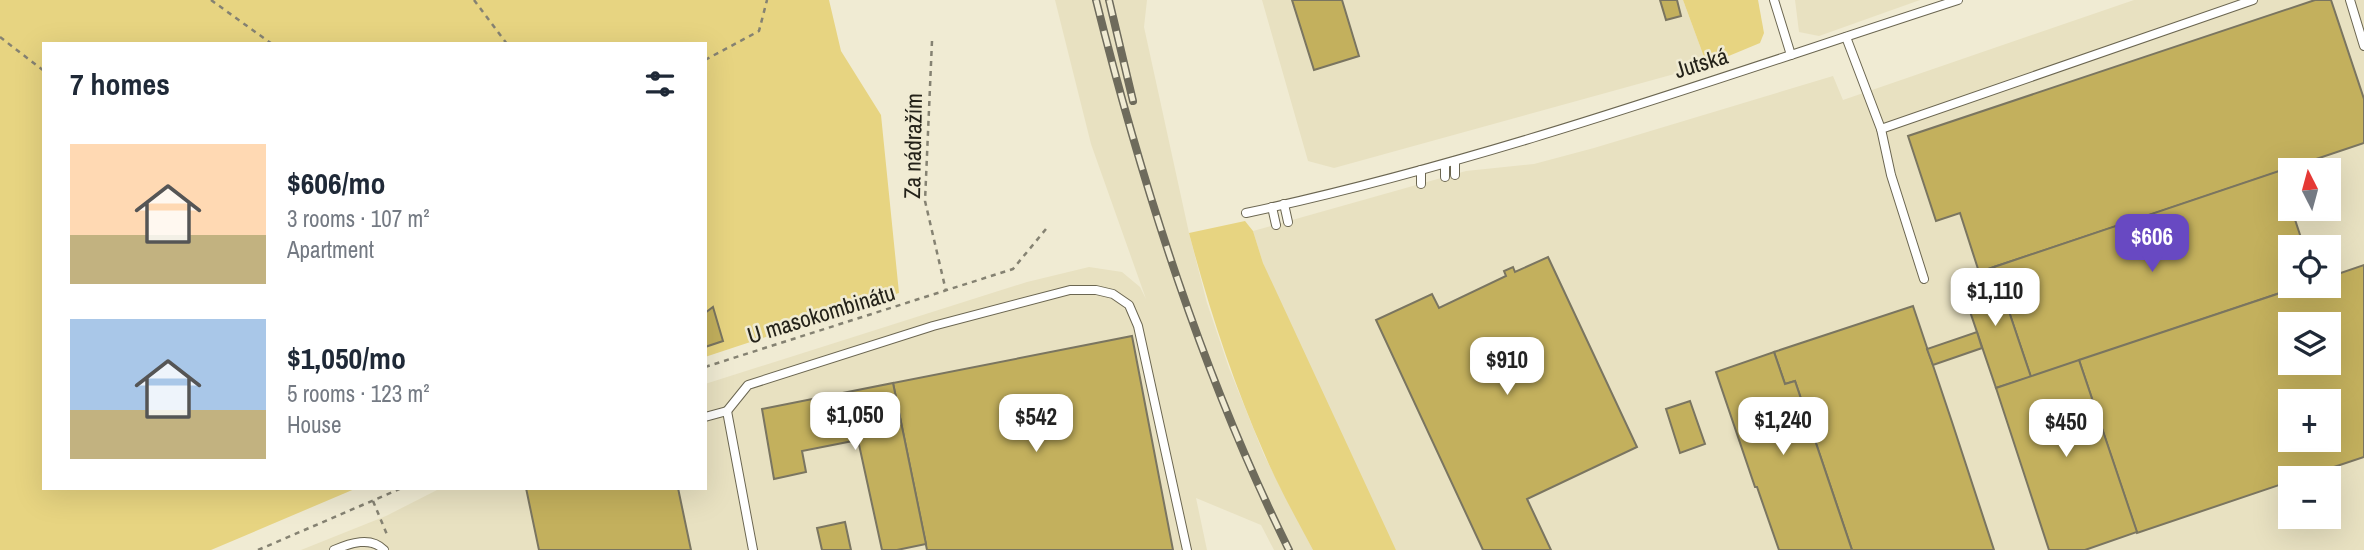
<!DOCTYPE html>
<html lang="en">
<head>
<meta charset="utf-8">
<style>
  body { margin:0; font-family:"Archivo Narrow",sans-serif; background:#f2f2f3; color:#1f2937; height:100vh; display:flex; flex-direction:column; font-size:26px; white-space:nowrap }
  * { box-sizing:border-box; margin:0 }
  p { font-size:23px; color:#747a83 }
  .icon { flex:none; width:38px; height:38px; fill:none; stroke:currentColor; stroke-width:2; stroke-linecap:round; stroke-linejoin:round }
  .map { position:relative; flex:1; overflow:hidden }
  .details { position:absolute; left:42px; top:42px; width:665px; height:448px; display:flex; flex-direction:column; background:#fff; border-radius:0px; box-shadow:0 7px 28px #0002 }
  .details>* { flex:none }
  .needle { width:46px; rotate:354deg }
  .buttons { position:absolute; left:2278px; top:158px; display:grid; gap:14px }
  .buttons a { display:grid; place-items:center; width:63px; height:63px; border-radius:0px; background:#fff; box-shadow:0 7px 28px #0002; font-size:35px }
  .price { position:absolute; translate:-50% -60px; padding:0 16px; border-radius:14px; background:#fff; color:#222; font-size:23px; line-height:46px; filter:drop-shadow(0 2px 4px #0008) }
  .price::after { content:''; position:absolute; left:50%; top:42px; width:21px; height:16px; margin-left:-10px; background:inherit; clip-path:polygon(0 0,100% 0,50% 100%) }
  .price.active { background:#6849c2; color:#fff }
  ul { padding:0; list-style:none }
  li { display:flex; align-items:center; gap:21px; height:175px; padding:0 28px }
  li span { display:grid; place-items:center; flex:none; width:196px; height:140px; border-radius:0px; color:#555 }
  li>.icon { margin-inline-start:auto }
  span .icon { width:84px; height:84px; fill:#fffc; stroke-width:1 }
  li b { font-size:30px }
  h2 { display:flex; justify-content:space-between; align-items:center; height:84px; padding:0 28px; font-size:30px }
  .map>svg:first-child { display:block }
  .built { fill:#e8e1c1; fill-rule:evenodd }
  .green { fill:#e7d481 }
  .building { fill:#c3b05d; stroke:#7a7560; stroke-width:2; fill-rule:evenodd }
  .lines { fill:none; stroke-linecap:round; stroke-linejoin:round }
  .lane-casing { stroke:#6b6651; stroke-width:10 }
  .path { stroke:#858272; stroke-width:2.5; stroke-dasharray:5 5; stroke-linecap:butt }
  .lane { stroke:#fff; stroke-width:8 }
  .rail-casing { stroke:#6e6b5c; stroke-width:8 }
  .rail { stroke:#f0ebd3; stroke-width:5; stroke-dasharray:16; stroke-linecap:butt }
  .labels { text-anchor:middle; stroke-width:5; stroke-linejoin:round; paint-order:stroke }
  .street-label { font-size:23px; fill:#242219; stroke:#f0ebd3 }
</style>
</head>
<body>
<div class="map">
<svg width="2364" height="550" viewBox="0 0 2364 550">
  <rect width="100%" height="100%" fill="#f0ebd3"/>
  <g class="built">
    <path d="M1055,0H1147L1144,27L1189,233L1207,303L1229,368L1264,455L1313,550H1274L1261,525L1196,498L1207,550H301L386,516L441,488H705V384L1027,282L1089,267L1122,272L1140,287L1146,299L1091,144Z"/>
    <path d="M1262,0H1683L1707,65L1334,168L1308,161Z"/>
    <path d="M1795,0H1920L1819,36L1799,32Z"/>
    <path d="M2134,0H2364V550H1396L1317,400L1263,263L1253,231L1466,171L1534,164L1594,148L1833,76L1843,100ZM2291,170H2329V208H2291ZM2291,247H2329V285H2291ZM2291,324H2329V362H2291ZM2291,401H2329V439H2291ZM2291,478H2329V516H2291Z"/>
  </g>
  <g class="green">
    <path d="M0,0H829L841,51L881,115L899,293L705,357V44H44V488H357L211,550H0Z"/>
    <path d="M1683,0H1758L1764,33L1760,43L1707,65Z"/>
    <path d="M1245,221L1253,231L1263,263L1396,550H1313C1296,518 1278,486 1264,453C1233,382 1209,309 1189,233Z"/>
  </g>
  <g class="building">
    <path d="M1292,0H1342L1359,56L1314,70Z"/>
    <path d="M1660,0H1677L1681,16L1666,20Z"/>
    <path d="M2315,0H2331L2364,99V143L1979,272L1960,213L1936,221L1908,136Z"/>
    <path d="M2279,171L2304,247H2291V285H2304L2031,377L1994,267Z"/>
    <path d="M1548,257L1637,447L1527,499L1551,550H1483L1376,320L1432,294L1439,308L1506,276L1504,271L1513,267L1515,272Z"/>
    <path d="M2364,265V457L2301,478H2291V481L2137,533L2079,360L2304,285H2329V277ZM2291,324H2329V362H2291ZM2291,401H2329V439H2291Z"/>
    <path d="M1994,267L2031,377L1996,388L1959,279Z"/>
    <path d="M1913,306L1952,422L1994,550H1852L1795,381L1785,384L1774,352Z"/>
    <path d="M713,307L723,341L705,347V313Z"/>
    <path d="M1977,332L1982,348L1933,365L1927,349Z"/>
    <path d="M1132,336L1173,550H927L893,383Z"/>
    <path d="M1774,352L1785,384L1795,381L1852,550H1779L1757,487H1755L1716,372Z"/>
    <path d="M2079,360L2137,532L2085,550H2049L1996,388Z"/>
    <path d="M893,383L926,544L897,550H882L858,440L802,451L806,472L774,479L762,409Z"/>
    <path d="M1690,401L1705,444L1680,453L1666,409Z"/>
    <path d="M526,488H678L691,550H539Z"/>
    <path d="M845,522L851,550H822L817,528Z"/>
  </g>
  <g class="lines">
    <defs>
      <g id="lane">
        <path d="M1774,0L1791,55"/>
        <path d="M2350,0L2364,46"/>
        <path d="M1846,37L1881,129L2253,0"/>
        <path d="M1881,129L1891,175L1924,279"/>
        <path d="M1421,170V184"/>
        <path d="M1455,175V161"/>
        <path d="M1445,177V164"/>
        <path d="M1284,204L1288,222"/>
        <path d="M1272,207L1276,225"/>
        <path d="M1246,213C1489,161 1723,76 1958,0"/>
        <path d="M727,411L748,385L933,326L1070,290H1096L1113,294L1129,305L1138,326L1187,550"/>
        <path d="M705,417L727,411L753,550"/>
        <path d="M334,550C350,543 371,536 384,550"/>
      </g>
    </defs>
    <use href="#lane" class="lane-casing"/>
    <g class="path">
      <path d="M211,0L272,44"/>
      <path d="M474,0L507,44"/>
      <path d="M0,37L44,71"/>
      <path d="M932,41L925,201L946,291"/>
      <path d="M705,60L759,31L767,0"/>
      <path d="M705,367L1013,269L1046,229"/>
      <path d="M373,501L388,537"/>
      <path d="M258,550L402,488"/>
    </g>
    <use href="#lane" class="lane"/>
    <defs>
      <g id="rail">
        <path d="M1096,0C1143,188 1203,376 1289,550"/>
        <path d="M1109,0L1133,101"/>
      </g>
    </defs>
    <use href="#rail" class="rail-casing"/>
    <use href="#rail" class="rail"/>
  </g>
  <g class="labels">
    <g class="street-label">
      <text transform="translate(1701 63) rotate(-17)" y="8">Jutská</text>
      <text transform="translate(913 146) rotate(-89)" y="8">Za nádražím</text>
      <text transform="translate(821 314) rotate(-17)" y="8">U masokombinátu</text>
    </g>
  </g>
</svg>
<div class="buttons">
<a><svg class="needle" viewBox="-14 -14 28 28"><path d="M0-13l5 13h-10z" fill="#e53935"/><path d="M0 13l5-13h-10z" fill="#747a83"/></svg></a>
<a><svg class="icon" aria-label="locate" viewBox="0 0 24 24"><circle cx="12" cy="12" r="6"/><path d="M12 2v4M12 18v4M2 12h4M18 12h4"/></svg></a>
<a><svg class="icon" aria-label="layers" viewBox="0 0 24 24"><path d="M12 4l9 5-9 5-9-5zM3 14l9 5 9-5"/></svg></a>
<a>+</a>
<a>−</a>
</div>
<b class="price active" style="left:2152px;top:274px">$606</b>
<b class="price" style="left:1995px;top:328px">$1,110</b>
<b class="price" style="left:1507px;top:397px">$910</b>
<b class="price" style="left:855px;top:452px">$1,050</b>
<b class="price" style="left:1036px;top:454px">$542</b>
<b class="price" style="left:1783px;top:457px">$1,240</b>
<b class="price" style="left:2066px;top:459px">$450</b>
<section class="details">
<h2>7 homes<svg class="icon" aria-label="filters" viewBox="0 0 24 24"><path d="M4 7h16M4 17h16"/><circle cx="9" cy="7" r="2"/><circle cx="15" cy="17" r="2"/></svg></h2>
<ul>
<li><span style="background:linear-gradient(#ffd9b3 65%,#c2b280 0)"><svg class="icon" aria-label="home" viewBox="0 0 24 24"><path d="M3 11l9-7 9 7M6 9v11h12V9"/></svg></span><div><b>$606/mo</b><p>3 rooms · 107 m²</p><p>Apartment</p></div></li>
<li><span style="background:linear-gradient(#a9c7e8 65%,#c2b280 0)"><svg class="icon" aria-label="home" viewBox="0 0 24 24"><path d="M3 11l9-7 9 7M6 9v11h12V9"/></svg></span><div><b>$1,050/mo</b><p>5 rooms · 123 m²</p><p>House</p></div></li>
</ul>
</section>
</div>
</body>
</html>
